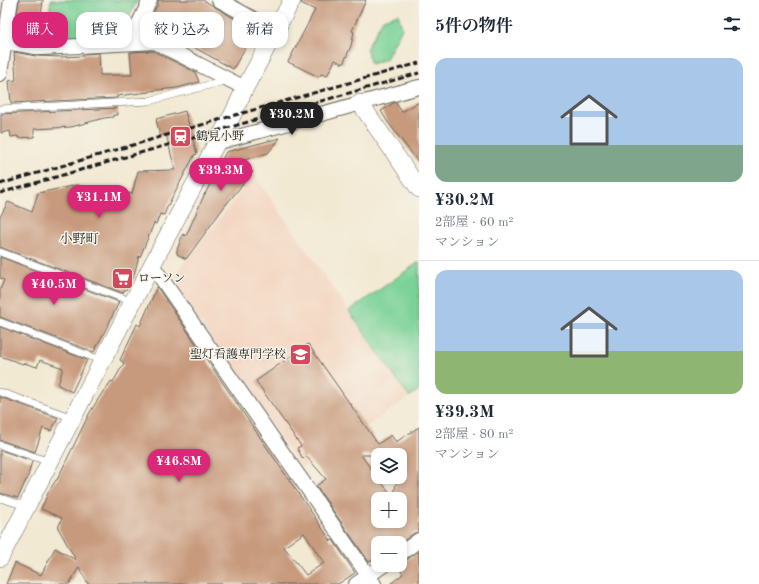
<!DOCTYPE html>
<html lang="ja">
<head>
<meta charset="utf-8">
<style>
  body { margin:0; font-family:"Old Standard TT","Noto Serif JP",serif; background:#f6f6f7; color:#1f2937; height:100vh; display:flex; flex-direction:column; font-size:15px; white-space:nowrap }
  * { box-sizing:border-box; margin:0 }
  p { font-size:13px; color:#747a83 }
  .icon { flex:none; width:22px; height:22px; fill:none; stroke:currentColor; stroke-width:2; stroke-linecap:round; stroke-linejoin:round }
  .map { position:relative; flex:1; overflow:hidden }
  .drawer { display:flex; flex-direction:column; background:#fff; width:340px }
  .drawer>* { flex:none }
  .hud { position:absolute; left:12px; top:12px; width:347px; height:36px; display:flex; gap:8px }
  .buttons { position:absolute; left:371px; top:448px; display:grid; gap:8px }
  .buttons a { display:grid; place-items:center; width:36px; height:36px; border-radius:8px; background:#fff; box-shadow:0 2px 6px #0003; font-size:20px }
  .price { position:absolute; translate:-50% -34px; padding:0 9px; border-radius:14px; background:#db2777; color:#fff; font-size:13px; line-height:26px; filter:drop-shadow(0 1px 2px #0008) }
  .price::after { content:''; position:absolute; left:50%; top:24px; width:12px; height:9px; margin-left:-6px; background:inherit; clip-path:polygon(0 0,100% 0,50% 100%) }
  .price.active { background:#222; color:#fff }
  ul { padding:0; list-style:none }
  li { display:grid; align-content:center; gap:8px; height:212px; padding:0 16px }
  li+li { border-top:1px solid #e0e1e3 }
  li span { display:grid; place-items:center; height:124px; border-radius:12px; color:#555 }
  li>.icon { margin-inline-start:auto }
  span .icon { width:72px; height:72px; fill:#fffc; stroke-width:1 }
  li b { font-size:17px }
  h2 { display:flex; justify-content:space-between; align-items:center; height:48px; padding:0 16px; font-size:17px }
  .chip { padding:0 14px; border-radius:12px; background:#fff; box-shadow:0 2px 6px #0003; font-size:14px; line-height:36px }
  .chip.active { background:#db2777; color:#fff }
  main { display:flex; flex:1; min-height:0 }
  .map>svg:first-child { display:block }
  .built { fill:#f3d4bf }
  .green { fill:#7ad298; stroke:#4b775a }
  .building { fill:#c79a7d; fill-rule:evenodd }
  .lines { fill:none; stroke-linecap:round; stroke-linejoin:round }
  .service-casing { stroke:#67645c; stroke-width:8 }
  .minor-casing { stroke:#67645c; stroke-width:16 }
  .tertiary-casing { stroke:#67645c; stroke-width:18 }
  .service { stroke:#fff; stroke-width:7 }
  .minor { stroke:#fff; stroke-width:14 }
  .tertiary { stroke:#fff; stroke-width:17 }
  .rail { stroke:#1c1c1c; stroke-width:3; stroke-dasharray:6 3; stroke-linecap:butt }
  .labels { text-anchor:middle; stroke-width:3; stroke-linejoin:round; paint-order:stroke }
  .poi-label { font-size:12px; fill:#1c1c1c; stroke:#f7f3e8; text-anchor:start }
  .neighbourhood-label { font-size:13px; fill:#1c1c1c; stroke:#f7f3e8 }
</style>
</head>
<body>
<main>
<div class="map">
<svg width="419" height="584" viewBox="0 0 419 584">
  <rect width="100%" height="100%" fill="#f7f3e8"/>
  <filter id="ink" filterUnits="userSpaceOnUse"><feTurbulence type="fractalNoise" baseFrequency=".025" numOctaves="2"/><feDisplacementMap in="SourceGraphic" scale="8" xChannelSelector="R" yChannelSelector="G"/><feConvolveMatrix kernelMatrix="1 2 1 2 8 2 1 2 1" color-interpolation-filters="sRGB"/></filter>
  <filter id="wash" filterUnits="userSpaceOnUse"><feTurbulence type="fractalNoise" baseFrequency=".012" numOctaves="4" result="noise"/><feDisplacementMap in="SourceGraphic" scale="16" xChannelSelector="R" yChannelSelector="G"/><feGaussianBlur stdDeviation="0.9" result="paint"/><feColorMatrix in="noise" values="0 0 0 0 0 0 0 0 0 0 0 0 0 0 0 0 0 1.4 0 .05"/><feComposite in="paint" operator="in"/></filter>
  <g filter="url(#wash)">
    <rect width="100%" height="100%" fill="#f2e9d3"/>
    <path class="built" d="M254,175L409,397L310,466H300L178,291L176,273Z"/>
    <g class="green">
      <path d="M51,0H137L122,33L112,34L46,39Z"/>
      <path d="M398,14L402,28L386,59L371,64L366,49L383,19Z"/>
      <path d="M419,262V390L409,397L349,311Z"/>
    </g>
    <g id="blocks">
      <g class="building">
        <path d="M19,0H43L38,39L14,35Z"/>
        <path d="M158,0H203L257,32L256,35L258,37L253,48L247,45L233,69L181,40L184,47L159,34L148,30L152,19L151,18L158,4Z"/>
        <path d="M302,0H366L352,31L354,32L351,46L343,64L335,60L327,76L321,74L319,77L288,62L315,10L301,3Z"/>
        <path d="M153,51L195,72L199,82L177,88L149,91V92L117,96V98L11,103L9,81L16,80L14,52L36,56L61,57L83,56V54L99,53L100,75H132L130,52Z"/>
        <path d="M395,102L402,112L419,102V163L387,121L381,111Z"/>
        <path d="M117,108L118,115H113V117L104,118L71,127L34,129V137L18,138V136L11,137L10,131L1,133V114Z"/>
        <path d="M185,111L197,154L194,155V156L168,205L164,215L160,214L156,224L154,223L140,257L139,256L134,275L126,290H124L123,293L0,247V217L8,202L32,212L38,193L77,185L103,197V195L125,204L129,193L132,194L138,171L175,170L166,134L160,136L156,119Z"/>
        <path d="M280,138L268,153L238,162L253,172L224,207L186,259L177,254V250L183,234L186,236L205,193V194L226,152Z"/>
        <path d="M0,257L119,302L109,323L94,352L0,317V290L4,280L0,278Z"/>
        <path d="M157,287L331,541L333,540L355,573L338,584H88L79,567L69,584H6L15,563L41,575L55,548L76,560L58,528L62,518L41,509L49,491L56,480H57L89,414L104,390L105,391L111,381L113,382L124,363L120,360L137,324L140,326ZM304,533L324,563L306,575L284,547Z"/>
        <path d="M0,327L87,360L72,392L58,385L63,368L40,360L37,367L24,363L23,364L0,356Z"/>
        <path d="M308,344L378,444L391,435L396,442L419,427V532L414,533L400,543H378V556L369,562L316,486L326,479L306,456L303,459L297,448L301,446L256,381ZM361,455H400V477H398L393,497L383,484H382ZM378,499H400V521H378Z"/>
        <path d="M0,397L58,418L51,431L43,428L35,452L0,440Z"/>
        <path d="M0,450L32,461L27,480H26L18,498L0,493Z"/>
        <path d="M419,551V584H390L403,574L397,565H400V562L405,561Z"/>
      </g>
    </g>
  </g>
  <g filter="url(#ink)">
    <use href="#blocks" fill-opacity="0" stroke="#67645c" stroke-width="1"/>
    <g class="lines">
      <defs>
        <g id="service">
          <path d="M0,109L149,101L228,80"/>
          <path d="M0,252L133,302"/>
          <path d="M0,322L103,361"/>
          <path d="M0,392L73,418"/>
          <path d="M0,445L50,462"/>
          <path d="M0,498L26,506"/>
        </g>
        <g id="minor">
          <path d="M219,0L275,31"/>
          <path d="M0,41L41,48L155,42L245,88"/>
          <path d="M136,43L137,27L150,0"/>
          <path d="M0,74L11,0"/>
          <path d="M216,143L419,87"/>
          <path d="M152,265L374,584"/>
          <path d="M400,554L419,540"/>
          <path d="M356,584L384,565"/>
        </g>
        <g id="tertiary">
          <path d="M360,103L419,189"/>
          <path d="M0,558L152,265L218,140L232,116L245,88L292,0"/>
        </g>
      </defs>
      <use href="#service" class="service-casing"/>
      <use href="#minor" class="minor-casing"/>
      <use href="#tertiary" class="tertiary-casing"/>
      <use href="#service" class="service"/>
      <use href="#minor" class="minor"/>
      <use href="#tertiary" class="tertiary"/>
      <g class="rail">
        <path d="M0,184L232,116L419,63"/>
        <path d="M0,193L419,73"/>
      </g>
    </g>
  </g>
  <defs>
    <symbol id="station-square" viewBox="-11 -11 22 22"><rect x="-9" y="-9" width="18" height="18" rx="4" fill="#d1495b" stroke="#f7f3e8"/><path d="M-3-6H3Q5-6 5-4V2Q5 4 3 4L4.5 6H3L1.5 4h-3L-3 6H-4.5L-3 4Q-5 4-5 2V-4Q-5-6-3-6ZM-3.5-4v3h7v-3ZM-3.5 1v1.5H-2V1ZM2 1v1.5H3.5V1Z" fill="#fff"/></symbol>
    <symbol id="supermarket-square" viewBox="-11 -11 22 22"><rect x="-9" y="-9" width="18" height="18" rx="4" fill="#d1495b" stroke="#f7f3e8"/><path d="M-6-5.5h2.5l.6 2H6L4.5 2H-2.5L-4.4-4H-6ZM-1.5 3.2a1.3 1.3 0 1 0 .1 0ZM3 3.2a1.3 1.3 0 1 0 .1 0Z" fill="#fff"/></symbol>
    <symbol id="university-square" viewBox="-11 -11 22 22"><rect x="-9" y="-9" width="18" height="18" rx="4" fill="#d1495b" stroke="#f7f3e8"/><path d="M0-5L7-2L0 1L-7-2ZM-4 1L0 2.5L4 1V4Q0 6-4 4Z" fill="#fff"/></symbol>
  </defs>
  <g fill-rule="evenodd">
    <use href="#station-square" x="168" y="124" width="25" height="25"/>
    <use href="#supermarket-square" x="110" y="266" width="25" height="25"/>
    <use href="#university-square" x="288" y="342" width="25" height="25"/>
  </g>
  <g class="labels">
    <g class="poi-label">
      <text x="196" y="140">鶴見小野</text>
      <text x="138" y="282">ローソン</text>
      <text x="286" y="358" text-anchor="end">聖灯看護専門学校</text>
    </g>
    <g class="neighbourhood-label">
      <text x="79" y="243">小野町</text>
    </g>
  </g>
</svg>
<div class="buttons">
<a><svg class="icon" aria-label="layers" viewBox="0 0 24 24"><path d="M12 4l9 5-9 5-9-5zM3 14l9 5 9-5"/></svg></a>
<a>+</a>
<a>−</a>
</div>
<b class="price active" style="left:292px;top:136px">¥30.2M</b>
<b class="price" style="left:221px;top:192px">¥39.3M</b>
<b class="price" style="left:99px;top:219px">¥31.1M</b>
<b class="price" style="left:54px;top:306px">¥40.5M</b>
<b class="price" style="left:179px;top:483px">¥46.8M</b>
<div class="hud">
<a class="chip active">購入</a>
<a class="chip">賃貸</a>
<a class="chip">絞り込み</a>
<a class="chip">新着</a>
</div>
</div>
<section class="drawer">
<h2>5件の物件<svg class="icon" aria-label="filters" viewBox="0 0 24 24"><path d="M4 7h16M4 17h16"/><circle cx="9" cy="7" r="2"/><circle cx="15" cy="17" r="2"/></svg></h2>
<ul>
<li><span style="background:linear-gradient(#a9c7e8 70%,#7fa58c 0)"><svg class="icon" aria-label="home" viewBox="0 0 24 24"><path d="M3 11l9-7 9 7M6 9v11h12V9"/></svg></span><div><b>¥30.2M</b><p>2部屋 · 60 m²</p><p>マンション</p></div></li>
<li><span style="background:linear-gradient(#a9c7e8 65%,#8fb573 0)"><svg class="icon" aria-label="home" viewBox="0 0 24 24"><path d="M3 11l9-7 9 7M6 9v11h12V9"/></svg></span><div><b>¥39.3M</b><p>2部屋 · 80 m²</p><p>マンション</p></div></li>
</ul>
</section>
</main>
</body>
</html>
